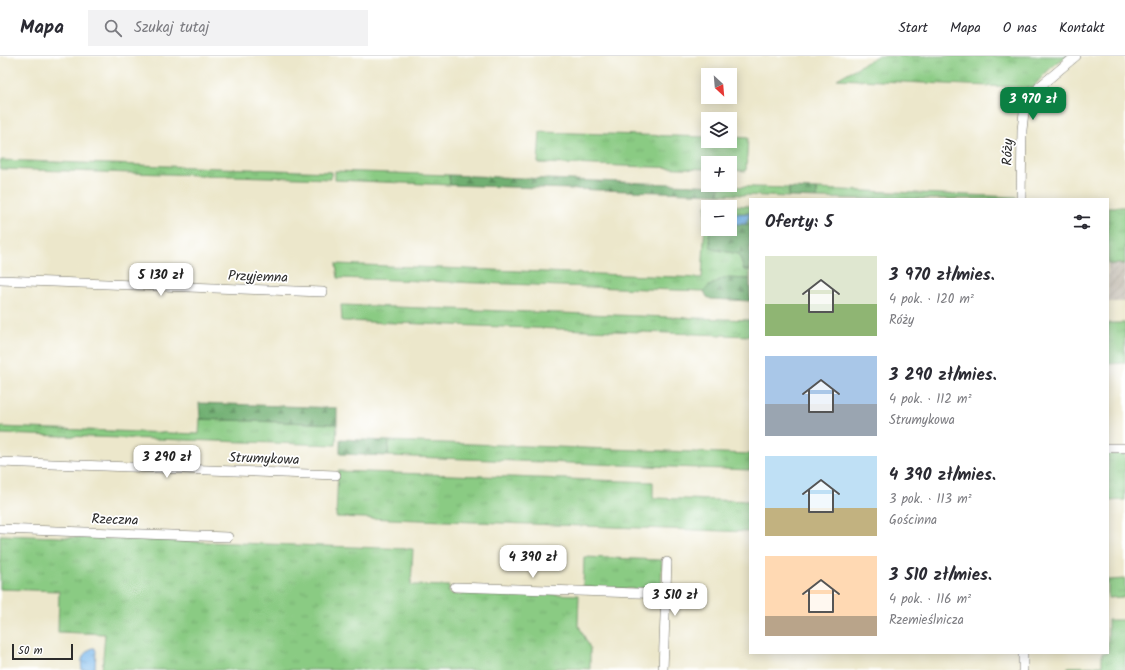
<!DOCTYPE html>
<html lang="pl">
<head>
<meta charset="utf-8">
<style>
  body { margin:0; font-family:Kalam,sans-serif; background:#f2f2f3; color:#2b2b33; height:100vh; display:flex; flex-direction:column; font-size:15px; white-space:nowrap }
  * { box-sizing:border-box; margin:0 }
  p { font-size:13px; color:#7c7c81 }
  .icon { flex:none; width:22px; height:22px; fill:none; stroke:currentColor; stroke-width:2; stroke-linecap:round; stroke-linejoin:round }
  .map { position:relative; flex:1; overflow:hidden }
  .sheet { position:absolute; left:749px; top:142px; width:360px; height:456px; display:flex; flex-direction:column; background:#fff; border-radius:0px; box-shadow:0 2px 10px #0003 }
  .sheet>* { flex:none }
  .needle { width:26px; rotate:154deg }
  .fabs { position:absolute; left:701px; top:12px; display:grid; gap:8px }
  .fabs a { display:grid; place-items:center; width:36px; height:36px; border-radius:0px; background:#fff; box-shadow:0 2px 10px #0003; font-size:20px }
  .scale { position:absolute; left:12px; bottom:10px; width:61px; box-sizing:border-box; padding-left:4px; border:2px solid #2b2b2b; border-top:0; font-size:11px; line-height:14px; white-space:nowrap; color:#2b2b2b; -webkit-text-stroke:3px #fff; paint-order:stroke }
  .price { position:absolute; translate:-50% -34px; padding:0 9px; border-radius:8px; background:#fff; color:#222; font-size:13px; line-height:26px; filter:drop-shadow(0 1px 2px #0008) }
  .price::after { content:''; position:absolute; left:50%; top:24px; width:12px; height:9px; margin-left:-6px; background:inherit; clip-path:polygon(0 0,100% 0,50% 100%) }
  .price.on { background:#0b8043; color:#fff }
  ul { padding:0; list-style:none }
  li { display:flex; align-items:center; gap:12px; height:100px; padding:0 16px }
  li span { display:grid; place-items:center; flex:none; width:112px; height:80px; border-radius:0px; color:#555 }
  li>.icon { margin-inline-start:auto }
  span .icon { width:48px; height:48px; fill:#fffc; stroke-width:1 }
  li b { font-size:17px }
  h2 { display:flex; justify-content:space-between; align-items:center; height:48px; padding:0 16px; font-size:17px }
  header { display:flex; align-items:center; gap:24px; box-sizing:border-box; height:56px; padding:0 20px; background:#fff; border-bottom:1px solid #e1e1e2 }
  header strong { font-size:19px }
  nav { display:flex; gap:22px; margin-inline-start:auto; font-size:14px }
  .search { width:280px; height:36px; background:#f2f2f3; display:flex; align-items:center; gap:10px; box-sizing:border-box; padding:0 14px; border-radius:0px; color:#7c7c81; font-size:15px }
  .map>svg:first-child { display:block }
  .industrial { fill:url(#industrial-furrows) }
  .grass { fill:url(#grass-tufts); stroke:#5a7b57 }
  .forest { fill:url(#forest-firs); stroke:#4d6d4e }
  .water { fill:url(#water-ripples); stroke:#52718b }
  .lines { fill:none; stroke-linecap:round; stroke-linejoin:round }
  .minor-casing { stroke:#6f6d63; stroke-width:10 }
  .minor { stroke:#fff; stroke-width:9 }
  .labels { text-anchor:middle; stroke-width:3.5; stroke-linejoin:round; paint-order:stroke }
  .street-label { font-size:14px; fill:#2b2b2b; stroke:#fff }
</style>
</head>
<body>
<header>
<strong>Mapa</strong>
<div class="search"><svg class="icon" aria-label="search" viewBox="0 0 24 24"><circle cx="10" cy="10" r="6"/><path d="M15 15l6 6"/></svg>Szukaj tutaj</div>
<nav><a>Start</a><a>Mapa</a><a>O nas</a><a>Kontakt</a></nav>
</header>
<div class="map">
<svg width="1125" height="614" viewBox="0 0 1125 614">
  <defs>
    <pattern id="industrial-furrows" width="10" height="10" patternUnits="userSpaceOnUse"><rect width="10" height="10" fill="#c9c3b8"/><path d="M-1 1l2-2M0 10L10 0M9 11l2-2" fill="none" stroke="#ada89e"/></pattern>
    <pattern id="grass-tufts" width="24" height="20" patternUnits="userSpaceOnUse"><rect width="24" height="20" fill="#8acb83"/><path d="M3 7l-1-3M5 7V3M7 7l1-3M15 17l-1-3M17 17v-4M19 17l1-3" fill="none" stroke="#77ae71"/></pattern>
    <pattern id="forest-firs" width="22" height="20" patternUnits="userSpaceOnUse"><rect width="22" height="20" fill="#6faf71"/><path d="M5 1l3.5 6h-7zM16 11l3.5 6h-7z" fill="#5b8f5d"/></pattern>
    <pattern id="water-ripples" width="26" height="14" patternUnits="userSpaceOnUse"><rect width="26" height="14" fill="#78b7eb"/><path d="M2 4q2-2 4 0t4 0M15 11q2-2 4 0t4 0" fill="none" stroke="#6395bf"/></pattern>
  </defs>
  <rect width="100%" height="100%" fill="#fff"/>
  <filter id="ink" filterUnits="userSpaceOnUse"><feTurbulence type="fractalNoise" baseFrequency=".025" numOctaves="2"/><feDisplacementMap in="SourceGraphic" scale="8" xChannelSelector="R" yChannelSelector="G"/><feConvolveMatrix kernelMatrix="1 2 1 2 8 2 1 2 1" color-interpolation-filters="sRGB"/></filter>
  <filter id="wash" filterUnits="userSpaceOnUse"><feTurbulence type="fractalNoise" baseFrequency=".012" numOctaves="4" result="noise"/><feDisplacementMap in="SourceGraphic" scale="16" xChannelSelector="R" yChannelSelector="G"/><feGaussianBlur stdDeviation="0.9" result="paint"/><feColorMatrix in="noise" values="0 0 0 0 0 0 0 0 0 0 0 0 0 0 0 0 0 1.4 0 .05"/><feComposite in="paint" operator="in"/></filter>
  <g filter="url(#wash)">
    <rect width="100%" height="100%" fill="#ece7cb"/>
    <rect class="industrial" x="1108" y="208" width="17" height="38"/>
    <g class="grass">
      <path d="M877,0H1068C1054,7 1042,20 1033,32L837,23Z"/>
      <path d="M540,76L708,81V85H730V81L748,82L746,115L730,114V107H708V113L538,107Z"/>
      <path d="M0,104L331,116V123L0,113Z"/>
      <path d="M335,115L449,119L450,129L335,124Z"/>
      <path d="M720,130L789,132V141L719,138Z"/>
      <path d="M817,133L1016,141L1017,143H859L817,142Z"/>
      <path d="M706,149L750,150V168H746L749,157L730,158V151H708V173H711L709,179L717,194L739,198L744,214H750V223L723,222L708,231L704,235H702L338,222L336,208L702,222Z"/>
      <rect x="1108" y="151" width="17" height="57"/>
      <path d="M341,249L750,264V280L342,265Z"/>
      <path d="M1108,267H1125V307L1108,308Z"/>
      <path d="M200,363L337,368L336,389L0,378V371L199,378Z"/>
      <path d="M389,385L750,398V414L388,400Z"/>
      <path d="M1108,397H1125V444L1108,445Z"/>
      <path d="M338,415L653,426V442L750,445V476L336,461Z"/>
      <path d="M0,479L413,493L411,529L449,530V538L463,539L464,535L579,539L578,568L590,592V613L557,612L556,614H102L105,578L58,576L59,535L0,533Z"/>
      <path d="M584,501L662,504L661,534L583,531Z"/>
      <path d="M1125,523V541L1108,542V524Z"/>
      <path d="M1108,564H1125V614H1068V611L1102,610V597H1108Z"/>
    </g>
    <g class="forest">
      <path d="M449,119L720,130L719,138L450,129Z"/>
      <path d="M789,132L817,133V142L789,141Z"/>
      <path d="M730,168H750V214H744L739,198L717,194L711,192L709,179L711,173H730Z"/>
      <path d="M723,222L750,223V245L711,243L707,241L704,235L708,231Z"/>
      <path d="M199,347L337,352V368L200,363Z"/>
      <path d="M340,383L389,385L388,400L340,398Z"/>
    </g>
    <g class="water">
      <path d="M750,157L746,168H730V158Z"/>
      <path d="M92,592H95L96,595L95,614H82C80,604 83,597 92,592Z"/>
    </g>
  </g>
  <g filter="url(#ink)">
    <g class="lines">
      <defs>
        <g id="minor">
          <path d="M1021,143L1022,74L1024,56L1039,31L1076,0"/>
          <path d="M0,224L323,236"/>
          <path d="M1108,392H1125"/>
          <path d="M0,406L336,419"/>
          <path d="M0,473L228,481"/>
          <path d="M455,531L666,538"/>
          <path d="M1023,597V614"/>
          <path d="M663,614L667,506"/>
        </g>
      </defs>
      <use href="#minor" class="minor-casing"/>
      <use href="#minor" class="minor"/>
    </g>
  </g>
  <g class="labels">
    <g class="street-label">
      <text transform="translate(1007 96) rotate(-88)" y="5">Róży</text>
      <text transform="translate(258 220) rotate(2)" y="5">Przyjemna</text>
      <text transform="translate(264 402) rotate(2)" y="5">Strumykowa</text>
      <text transform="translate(115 463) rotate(2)" y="5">Rzeczna</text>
    </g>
  </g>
</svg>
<div class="fabs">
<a><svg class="needle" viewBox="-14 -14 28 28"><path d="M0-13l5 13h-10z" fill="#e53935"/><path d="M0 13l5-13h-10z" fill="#7c7c81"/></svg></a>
<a><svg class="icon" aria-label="layers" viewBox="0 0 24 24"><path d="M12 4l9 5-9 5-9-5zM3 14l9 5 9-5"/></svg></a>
<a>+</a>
<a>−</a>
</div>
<div class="scale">50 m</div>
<b class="price on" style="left:1033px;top:65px">3 970 zł</b>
<b class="price" style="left:161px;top:241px">5 130 zł</b>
<b class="price" style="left:167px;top:423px">3 290 zł</b>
<b class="price" style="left:533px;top:523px">4 390 zł</b>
<b class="price" style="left:675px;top:561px">3 510 zł</b>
<section class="sheet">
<h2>Oferty: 5<svg class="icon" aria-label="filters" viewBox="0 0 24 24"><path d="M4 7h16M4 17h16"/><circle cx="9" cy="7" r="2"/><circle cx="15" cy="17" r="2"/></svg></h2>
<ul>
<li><span style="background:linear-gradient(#dfe7d0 60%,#8fb573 0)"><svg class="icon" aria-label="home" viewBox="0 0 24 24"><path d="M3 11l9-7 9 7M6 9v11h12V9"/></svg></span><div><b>3 970 zł/mies.</b><p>4 pok. · 120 m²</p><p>Róży</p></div></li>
<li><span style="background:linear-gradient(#a9c7e8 60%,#9aa5b1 0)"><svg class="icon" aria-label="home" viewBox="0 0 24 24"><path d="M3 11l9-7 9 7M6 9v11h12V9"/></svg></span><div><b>3 290 zł/mies.</b><p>4 pok. · 112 m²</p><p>Strumykowa</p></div></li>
<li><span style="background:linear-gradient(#bfe0f5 65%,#c2b280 0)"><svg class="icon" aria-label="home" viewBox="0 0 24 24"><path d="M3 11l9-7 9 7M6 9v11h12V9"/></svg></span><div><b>4 390 zł/mies.</b><p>3 pok. · 113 m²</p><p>Gościnna</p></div></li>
<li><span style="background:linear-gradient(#ffd9b3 75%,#b9a48a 0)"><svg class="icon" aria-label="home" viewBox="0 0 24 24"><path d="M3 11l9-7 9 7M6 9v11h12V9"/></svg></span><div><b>3 510 zł/mies.</b><p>4 pok. · 116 m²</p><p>Rzemieślnicza</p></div></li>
</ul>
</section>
</div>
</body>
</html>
